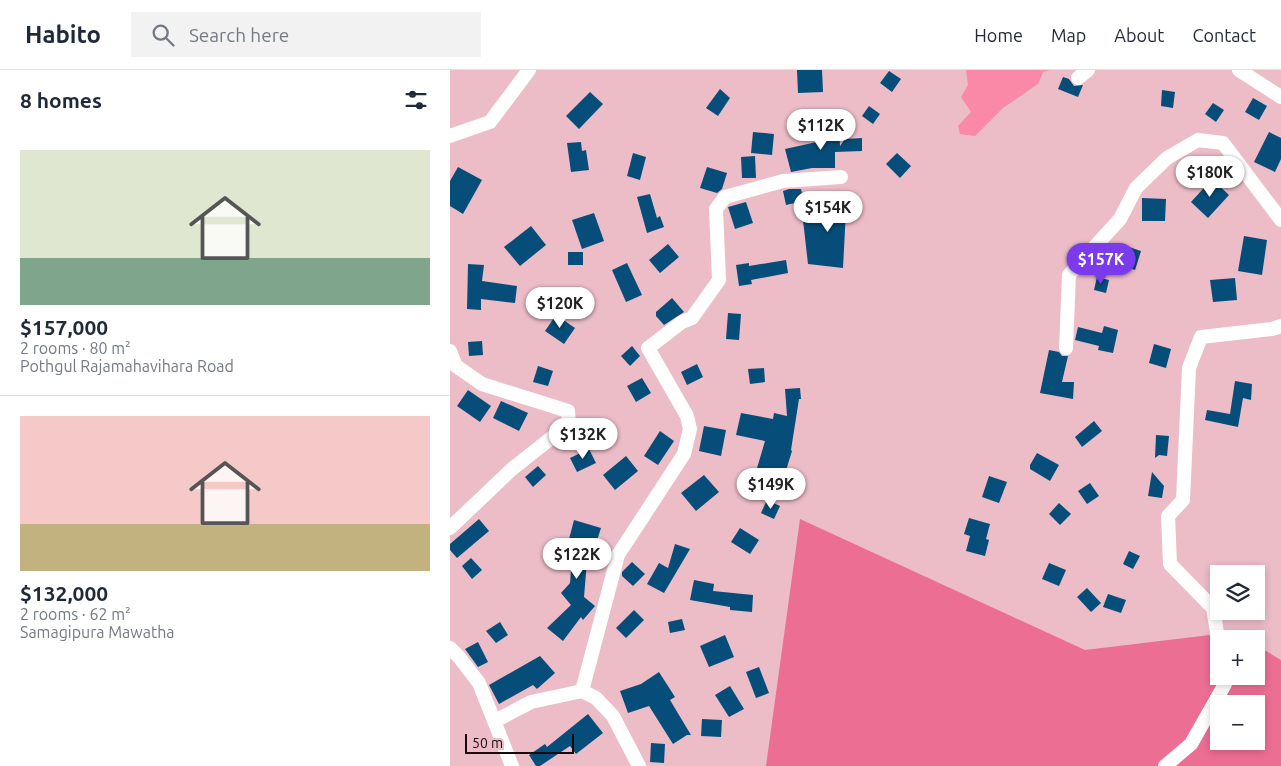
<!DOCTYPE html>
<html lang="en">
<head>
<meta charset="utf-8">
<style>
  body { margin:0; font-family:Ubuntu,sans-serif; background:#f2f2f3; color:#1f2937; height:100vh; display:flex; flex-direction:column; font-size:19px; white-space:nowrap }
  * { box-sizing:border-box; margin:0 }
  p { font-size:16px; color:#747a83 }
  .icon { flex:none; width:28px; height:28px; fill:none; stroke:currentColor; stroke-width:2; stroke-linecap:round; stroke-linejoin:round }
  .map { position:relative; flex:1; overflow:hidden }
  .details { display:flex; flex-direction:column; background:#fff; width:450px }
  .details>* { flex:none }
  .tools { position:absolute; left:760px; top:495px; display:grid; gap:10px }
  .tools a { display:grid; place-items:center; width:55px; height:55px; border-radius:0px; background:#fff; box-shadow:0 2px 8px #0003; font-size:25px }
  .scale { position:absolute; left:15px; bottom:12px; width:109px; box-sizing:border-box; padding-left:5px; border:2px solid #19090d; border-top:0; font-size:14px; line-height:18px; white-space:nowrap; color:#19090d; -webkit-text-stroke:4px #ecbcc7; paint-order:stroke }
  .price { position:absolute; translate:-50% -42px; padding:0 11px; border-radius:18px; background:#fff; color:#222; font-size:16px; line-height:32px; filter:drop-shadow(0 1px 2px #0008) }
  .price::after { content:''; position:absolute; left:50%; top:30px; width:15px; height:11px; margin-left:-8px; background:inherit; clip-path:polygon(0 0,100% 0,50% 100%) }
  .price.active { background:#7c3aed; color:#fff }
  ul { padding:0; list-style:none }
  li { display:grid; align-content:center; gap:10px; height:265px; padding:0 20px }
  li+li { border-top:1px solid #e0e1e3 }
  li span { display:grid; place-items:center; height:155px; border-radius:0px; color:#555 }
  li>.icon { margin-inline-start:auto }
  span .icon { width:90px; height:90px; fill:#fffc; stroke-width:1 }
  li b { font-size:21px }
  h2 { display:flex; justify-content:space-between; align-items:center; height:60px; padding:0 20px; font-size:21px }
  header { display:flex; align-items:center; gap:30px; box-sizing:border-box; height:70px; padding:0 25px; background:#fff; border-bottom:1px solid #e0e1e3 }
  header strong { font-size:24px }
  nav { display:flex; gap:28px; margin-inline-start:auto; font-size:18px }
  .search { width:350px; height:45px; background:#f2f2f3; display:flex; align-items:center; gap:12px; box-sizing:border-box; padding:0 18px; border-radius:0px; color:#747a83; font-size:19px }
  main { display:flex; flex:1; min-height:0 }
  .map>svg:first-child { display:block }
  .green { fill:#f989a7 }
  .forest { fill:#ec6e93; fill-rule:evenodd }
  .building { fill:#064e79 }
  .lines { fill:none; stroke-linecap:round; stroke-linejoin:round }
  .minor { stroke:#fff; stroke-width:14 }
</style>
</head>
<body>
<header>
<strong>Habito</strong>
<div class="search"><svg class="icon" aria-label="search" viewBox="0 0 24 24"><circle cx="10" cy="10" r="6"/><path d="M15 15l6 6"/></svg>Search here</div>
<nav><a>Home</a><a>Map</a><a>About</a><a>Contact</a></nav>
</header>
<main>
<section class="details">
<h2>8 homes<svg class="icon" aria-label="filters" viewBox="0 0 24 24"><path d="M4 7h16M4 17h16"/><circle cx="9" cy="7" r="2"/><circle cx="15" cy="17" r="2"/></svg></h2>
<ul>
<li><span style="background:linear-gradient(#dfe7d0 70%,#7fa58c 0)"><svg class="icon" aria-label="home" viewBox="0 0 24 24"><path d="M3 11l9-7 9 7M6 9v11h12V9"/></svg></span><div><b>$157,000</b><p>2 rooms · 80 m²</p><p>Pothgul Rajamahavihara Road</p></div></li>
<li><span style="background:linear-gradient(#f6c9c9 70%,#c2b280 0)"><svg class="icon" aria-label="home" viewBox="0 0 24 24"><path d="M3 11l9-7 9 7M6 9v11h12V9"/></svg></span><div><b>$132,000</b><p>2 rooms · 62 m²</p><p>Samagipura Mawatha</p></div></li>
</ul>
</section>
<div class="map">
<svg width="831" height="696" viewBox="0 0 831 696">
  <rect width="100%" height="100%" fill="#ecbcc7"/>
  <path class="green" d="M516,0H600L593,2L588,14L553,38L525,66L510,64L508,56L521,42L511,27L518,15Z"/>
  <path class="forest" d="M350,449L635,580L785,562L796,569H769V606H806V575L831,590V696H316ZM769,634H806V671H769Z"/>
  <g class="building">
    <path d="M347,0H372L373,22L348,23Z"/>
    <path d="M439,1L451,9L442,22L430,13Z"/>
    <path d="M613,7L619,9L624,16L633,15L628,27L608,19Z"/>
    <path d="M270,19L280,28L268,46L256,38Z"/>
    <path d="M712,20L725,22L723,38L711,36Z"/>
    <path d="M140,22L153,34L129,59L116,46Z"/>
    <path d="M803,28L817,36L809,50L795,42Z"/>
    <path d="M763,33L774,40L766,52L755,44Z"/>
    <path d="M419,36L430,44L423,54L412,46Z"/>
    <path d="M389,54L390,76L395,69L412,68V81L385,82V98H362L341,102L335,79L376,70L375,55Z"/>
    <path d="M303,62L324,64L322,85L301,83Z"/>
    <path d="M819,62L831,68V89L825,102L804,92Z"/>
    <path d="M131,72L132,81L136,80L139,100L121,102L117,73Z"/>
    <path d="M183,83L196,87L190,110L177,106Z"/>
    <path d="M447,83L461,96L450,108L436,94Z"/>
    <path d="M305,86L306,108H292L291,87Z"/>
    <path d="M8,97L32,110L13,144L0,136V111Z"/>
    <path d="M257,97L277,103L272,119L267,123L250,118Z"/>
    <path d="M762,109L779,125L758,148L741,132Z"/>
    <path d="M339,119H351L354,131L336,135L333,121Z"/>
    <path d="M378,122L400,123L399,140H396L393,198L358,194L353,150L378,147Z"/>
    <path d="M200,124L207,148L210,146L214,157L197,163L187,127Z"/>
    <path d="M692,128L716,129L715,151H692Z"/>
    <path d="M296,132L303,153L285,159L278,137Z"/>
    <path d="M144,143L154,171L132,179L122,150Z"/>
    <path d="M81,156L96,175L70,196L54,177Z"/>
    <path d="M794,166L817,170L812,205L788,201Z"/>
    <path d="M218,174L229,187L210,203L199,190Z"/>
    <path d="M676,176L691,181L685,200L670,195Z"/>
    <rect x="118" y="182" width="15" height="13"/>
    <path d="M336,190L338,203L301,210L302,214L289,216L286,195L299,193V196Z"/>
    <path d="M177,193L192,225L176,232L162,200Z"/>
    <path d="M18,194L34,195L32,211L67,216L65,233L31,229V240L17,239Z"/>
    <path d="M647,207L659,210L656,223L644,220Z"/>
    <path d="M785,208L787,230L763,232L760,210Z"/>
    <path d="M222,228L234,242L214,255L206,246V242Z"/>
    <path d="M278,243L291,244L289,270L276,269Z"/>
    <path d="M106,245L125,258L114,274L95,261Z"/>
    <path d="M654,256L668,260L663,283L648,280L649,276L625,270L628,257L652,263Z"/>
    <path d="M32,271L33,285L19,286L18,272Z"/>
    <path d="M704,274L721,279L716,298L699,293Z"/>
    <path d="M182,276L190,286L180,296L171,286Z"/>
    <path d="M599,280L609,282L612,286H618L612,312H624L623,329L590,323Z"/>
    <path d="M247,294L253,307L237,315L231,302Z"/>
    <path d="M88,296L103,301L98,316L83,312Z"/>
    <path d="M314,298L315,312L300,314L298,299Z"/>
    <path d="M192,308L201,323L186,332L177,316Z"/>
    <path d="M785,311L802,314L801,330L793,328L788,357L755,350L757,340L780,344Z"/>
    <path d="M350,318L351,329H349L341,380L342,381L334,407L307,398L315,371L286,365L291,343L323,349L324,343L337,346L335,319Z"/>
    <path d="M18,320L41,336L30,352L7,336Z"/>
    <path d="M51,331L78,343L69,361L43,348Z"/>
    <path d="M644,351L652,361L632,377L625,367Z"/>
    <path d="M254,356L276,360L271,386L249,381Z"/>
    <path d="M210,361L224,371L208,395L194,386Z"/>
    <path d="M706,365L719,366L717,386L709,385L705,388Z"/>
    <path d="M139,379L146,393L127,402L120,388Z"/>
    <path d="M587,383L609,395L600,411L580,399V395Z"/>
    <path d="M176,386L188,401L165,420L153,405Z"/>
    <path d="M88,396L96,405L83,417L75,407Z"/>
    <path d="M702,402L714,416L712,428L698,426Z"/>
    <path d="M254,405L269,422L246,441L231,423Z"/>
    <path d="M539,406L557,412L549,433L532,427Z"/>
    <path d="M640,413L649,426L637,434L628,421Z"/>
    <path d="M317,430L330,436L324,449L311,443Z"/>
    <path d="M609,433L621,444L610,455L599,444Z"/>
    <path d="M519,448L540,454L536,469L539,470L535,486L516,481L520,466L514,464Z"/>
    <path d="M29,449L39,461L7,488L0,480V474Z"/>
    <path d="M124,450L151,458L144,480L138,479L134,527L145,536L133,550L131,547L113,571L97,558L121,535L111,523L120,513L123,474L118,473Z"/>
    <path d="M290,458L309,470L300,484L281,472Z"/>
    <path d="M225,474L240,479L214,523L197,514L209,493L218,498Z"/>
    <path d="M679,481L690,486L683,499L673,494Z"/>
    <path d="M21,488L32,500L22,509L12,496Z"/>
    <path d="M182,492L195,504L183,516L172,506V502Z"/>
    <path d="M599,493L616,500L609,516L592,509Z"/>
    <path d="M244,510L264,514L263,521L303,525L302,542L280,540V537L240,530Z"/>
    <path d="M637,518L651,533L641,542L627,527Z"/>
    <path d="M658,524L676,530L671,543L653,537Z"/>
    <path d="M184,540L194,550L176,568L166,558Z"/>
    <path d="M232,549L235,560L220,563L218,552Z"/>
    <path d="M50,552L58,565L46,573L36,561Z"/>
    <path d="M275,565L284,587L259,597L250,576Z"/>
    <path d="M28,572L38,592L28,597L15,579Z"/>
    <path d="M90,586L105,603L87,619L83,615L49,634L39,615Z"/>
    <path d="M309,597L319,623L306,628L296,602Z"/>
    <path d="M209,602L225,627L220,630L241,665H237L223,674L199,636L178,643L170,621L191,614Z"/>
    <path d="M280,616L294,639L279,647L265,625Z"/>
    <path d="M138,644L153,663L126,684L120,676L90,696H86L79,685L95,674L97,677Z"/>
    <path d="M252,649L272,650L271,667L251,666Z"/>
    <path d="M201,673L215,674L214,693L200,692Z"/>
  </g>
  <g class="lines">
    <g class="minor">
      <path d="M789,0L831,27"/>
      <path d="M628,8L638,0"/>
      <path d="M0,66L40,52L79,0"/>
      <path d="M616,278L619,205L670,149L686,118L717,88L748,70L773,73L831,150"/>
      <path d="M0,281L6,296L32,314L118,341L119,354L62,399L0,458"/>
      <path d="M769,575L763,538L720,494L718,446L733,430L739,298L751,267L822,259L831,256"/>
      <path d="M0,578L9,587L29,613L62,696"/>
      <path d="M132,621L168,485L234,384L240,359L237,346L198,278L232,252L242,248L269,210L266,139L275,127L333,111L391,107"/>
      <path d="M45,651L81,632L132,621L146,628L163,646L189,696"/>
      <path d="M715,696L741,674L775,614L773,606"/>
    </g>
  </g>
</svg>
<div class="tools">
<a><svg class="icon" aria-label="layers" viewBox="0 0 24 24"><path d="M12 4l9 5-9 5-9-5zM3 14l9 5 9-5"/></svg></a>
<a>+</a>
<a>−</a>
</div>
<div class="scale">50 m</div>
<b class="price" style="left:371px;top:81px">$112K</b>
<b class="price" style="left:760px;top:128px">$180K</b>
<b class="price" style="left:378px;top:163px">$154K</b>
<b class="price active" style="left:651px;top:215px">$157K</b>
<b class="price" style="left:110px;top:259px">$120K</b>
<b class="price" style="left:133px;top:390px">$132K</b>
<b class="price" style="left:321px;top:440px">$149K</b>
<b class="price" style="left:127px;top:510px">$122K</b>
</div>
</main>
</body>
</html>
